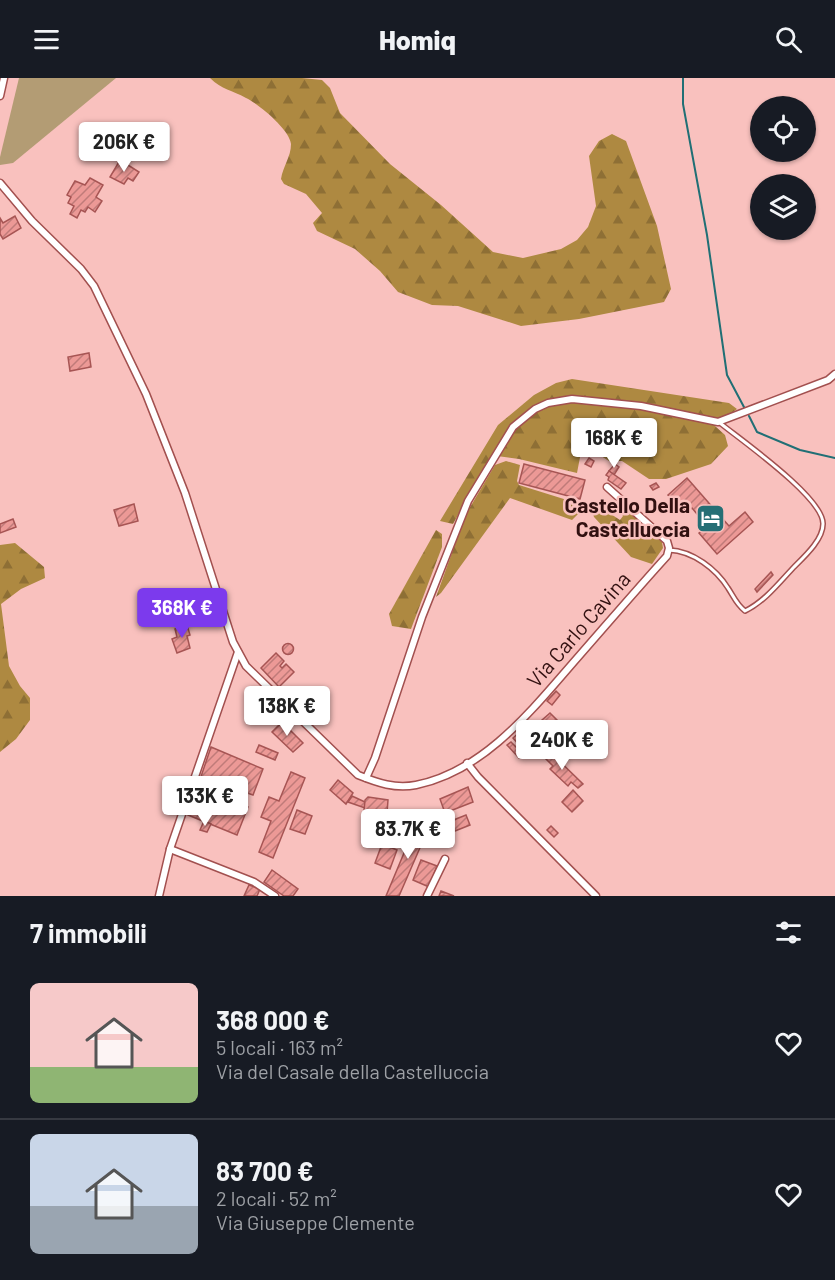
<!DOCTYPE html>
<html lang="it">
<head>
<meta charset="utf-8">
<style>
  body { margin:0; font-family:Barlow,sans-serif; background:#20242c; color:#f1f3f6; height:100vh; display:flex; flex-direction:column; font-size:22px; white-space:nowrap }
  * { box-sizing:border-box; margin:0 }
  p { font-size:20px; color:#9ea1a6 }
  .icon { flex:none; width:33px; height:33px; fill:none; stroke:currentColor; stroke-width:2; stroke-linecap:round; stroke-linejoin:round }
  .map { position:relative; height:818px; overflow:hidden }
  .side { display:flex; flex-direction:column; background:#171b24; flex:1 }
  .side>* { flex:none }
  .buttons { position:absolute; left:750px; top:18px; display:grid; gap:12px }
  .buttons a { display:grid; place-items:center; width:66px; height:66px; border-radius:50%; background:#171b24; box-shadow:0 2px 4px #0004; font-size:30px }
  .price { position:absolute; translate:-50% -51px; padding:0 14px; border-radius:6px; background:#fff; color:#222; font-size:20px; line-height:39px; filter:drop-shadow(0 2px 3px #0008) }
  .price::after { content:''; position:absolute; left:50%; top:36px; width:18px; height:14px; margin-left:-9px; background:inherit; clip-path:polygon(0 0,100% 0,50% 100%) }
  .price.active { background:#7c3aed; color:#fff }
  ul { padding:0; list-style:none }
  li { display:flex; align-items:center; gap:18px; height:150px; padding:0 30px }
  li+li { border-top:2px solid #363941 }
  li span { display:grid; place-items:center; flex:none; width:168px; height:120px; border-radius:9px; color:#555 }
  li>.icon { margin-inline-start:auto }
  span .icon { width:72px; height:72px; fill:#fffc; stroke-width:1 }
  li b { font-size:26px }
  h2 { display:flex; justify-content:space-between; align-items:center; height:72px; padding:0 30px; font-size:26px }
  header { display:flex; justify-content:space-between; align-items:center; height:78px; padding:0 30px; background:#171b24; font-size:27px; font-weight:800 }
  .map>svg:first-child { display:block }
  .green { fill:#b39c74 }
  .forest { fill:url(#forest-firs) }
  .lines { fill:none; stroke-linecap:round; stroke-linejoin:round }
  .stream { stroke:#216f75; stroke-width:2 }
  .building { fill:url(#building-hatch); stroke:#a75554; stroke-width:1.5 }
  .lane-casing { stroke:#a2504f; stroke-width:6 }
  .street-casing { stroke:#a2504f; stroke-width:9 }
  .lane { stroke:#fff; stroke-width:3 }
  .street { stroke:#fff; stroke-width:6 }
  .labels { text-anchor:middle; stroke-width:5; stroke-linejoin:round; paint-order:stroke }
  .poi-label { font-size:21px; font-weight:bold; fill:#311010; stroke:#f9c1be; text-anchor:end }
  .street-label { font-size:21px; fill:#311010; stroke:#f9c1be }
</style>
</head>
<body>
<header><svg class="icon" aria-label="menu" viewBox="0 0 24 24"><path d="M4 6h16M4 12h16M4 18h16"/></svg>Homiq<svg class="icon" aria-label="search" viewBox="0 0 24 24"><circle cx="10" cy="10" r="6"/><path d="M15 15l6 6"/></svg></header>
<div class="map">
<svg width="835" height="818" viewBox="0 0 835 818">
  <defs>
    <pattern id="forest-firs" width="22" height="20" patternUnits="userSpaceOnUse" patternTransform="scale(1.5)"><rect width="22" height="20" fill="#ae8941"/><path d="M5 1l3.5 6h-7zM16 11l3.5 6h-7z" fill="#8e6f35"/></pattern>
    <pattern id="building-hatch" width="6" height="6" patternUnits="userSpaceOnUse" patternTransform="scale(1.5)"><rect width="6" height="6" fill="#ec9996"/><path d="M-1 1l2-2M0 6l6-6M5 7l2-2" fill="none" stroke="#c07b79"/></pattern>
  </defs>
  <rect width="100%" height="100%" fill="#f9c1be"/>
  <path class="green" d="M19,0H116L13,85L0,87V79Z"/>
  <g class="forest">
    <path d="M210,0H302L322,2L330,10L340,35L390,86L441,127L493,174L523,180L561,171L577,162L588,149L596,128L589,78L599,63L612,56L626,63L657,148L671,211L664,224L579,241L521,248L458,228L432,227L398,214L380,193L355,171L317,153L313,145L322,135L306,116L284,106L281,101C283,88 291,79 291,66C290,52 259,26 246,20C232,12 222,12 210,0Z"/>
    <path d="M572,301L729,325L737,331L727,339L714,343L715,348L725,357L728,368L711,386L666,401H649L622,383H609L590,371L581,374L577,395L519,381L497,378L486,387L453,446L440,443L498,347L534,317L556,305Z"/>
    <path d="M506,383L520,387L517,403L519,407L583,427L579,435L572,442L510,420L441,515L436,519L466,436L495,387Z"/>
    <path d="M612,422L618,423L662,464L663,470L652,486L631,479L594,439L591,431L597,427L620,442L623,438Z"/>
    <path d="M436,452L442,456V469L411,551L392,548L389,536Z"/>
    <path d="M15,465L44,489L45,500L21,511L1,526L9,588L20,608L30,620V642L16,661L0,674V467Z"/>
  </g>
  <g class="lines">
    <g class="stream">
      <path d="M683,0V26L707,157L727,297L745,331"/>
      <path d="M749,338L757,354L800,372L835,380"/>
    </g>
  </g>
  <g class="building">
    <path d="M120,82L139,94L133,103L128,100L124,106L110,99Z"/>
    <path d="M90,100L103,107L96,119L102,123L95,134L88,129L85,134L81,132L77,140L70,136L74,128L68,125L71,119L67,117L75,103L85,107Z"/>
    <path d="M15,138L21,150L3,161L0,156V140L3,145Z"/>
    <path d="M89,275L91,289L70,293L68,279Z"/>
    <path d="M589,380L594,383L591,389L585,386Z"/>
    <path d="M524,386L585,402L580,421L519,405Z"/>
    <path d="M615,386L619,389L614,397L609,393Z"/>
    <path d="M609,393L626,405L621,411L608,402L609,399L606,397Z"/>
    <path d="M687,400L729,448L745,434L753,444L717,476L699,455L707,448L692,430L685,436L668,417Z"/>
    <path d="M656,405L659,409L653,412L650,408Z"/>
    <path d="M134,426L138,443L119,448L114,432Z"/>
    <path d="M13,441L16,449L0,455V446Z"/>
    <path d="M771,494L773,497L757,514L755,511Z"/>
    <path d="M187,547L190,557L187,558L190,570L177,575L172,561L177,559L175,551Z"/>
    <circle cx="288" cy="571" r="5.5"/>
    <path d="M276,575L284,583L280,588L282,590L286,586L294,594L279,609L261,590Z"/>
    <path d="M556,613L560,617L552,627L547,623Z"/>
    <path d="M550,635L559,644L547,656L544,653L538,659L542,664L538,668L530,660L521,669L513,660L530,645L534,649Z"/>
    <path d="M282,644L303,665L293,674L272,654Z"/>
    <path d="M511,664L523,676L519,680L507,667Z"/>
    <path d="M576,664L581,669L574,675L570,670Z"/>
    <path d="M259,667L278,675L275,682L256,674Z"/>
    <path d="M211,669L263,691L253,717L236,711L231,722L248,729L237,757L188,737Z"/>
    <path d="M549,673L583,706L578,710L571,704L568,708L550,691L553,688L543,678Z"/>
    <path d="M291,694L305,700L273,780L259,774L271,743L261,739L269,719L279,723Z"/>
    <path d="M338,702L353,715L346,726L330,712Z"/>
    <path d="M468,709L473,724L445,735L440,721Z"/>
    <path d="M573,712L583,723L572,734L562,724Z"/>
    <path d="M352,718L365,724V730L348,724Z"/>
    <path d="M368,719L388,722L387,735L364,733L365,722Z"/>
    <path d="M297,732L312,738L305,756L290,751Z"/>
    <path d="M466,737L470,747L455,753L451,743Z"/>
    <path d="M204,743L211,746L207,754L200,752Z"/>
    <path d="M417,744L429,749L399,818H386Z"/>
    <path d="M551,748L558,755L554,759L547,752Z"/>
    <path d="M382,766L397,772L390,791L375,785Z"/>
    <path d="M421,782L437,788L429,809L413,802Z"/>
    <path d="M272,792L298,811L293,818H284L264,804Z"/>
    <path d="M249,807L260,811L257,818H244Z"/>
    <path d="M441,813L454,818H439Z"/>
  </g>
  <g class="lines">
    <defs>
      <path id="lane" d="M669,472C693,473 716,491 728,510C734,519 736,526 745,533C764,524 779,505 793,490C804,479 823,462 823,446C824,420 741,362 720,345"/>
      <g id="street">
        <path d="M0,18L4,0"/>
        <path d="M0,105L32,143L81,191L94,208L146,316L185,415L233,564L246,588L358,697C378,705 395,711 416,707C486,693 535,628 579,578C608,545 637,511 667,478L669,470L667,463L607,409"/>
        <path d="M467,685L478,699L596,818"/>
        <path d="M366,700L375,680L422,539L468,423L513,349L535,331L548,325L572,321L641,328L718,344L828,302L835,296"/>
        <path d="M170,771L254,804L275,818"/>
        <path d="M159,818L170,771L238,574"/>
        <path d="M427,818L445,781"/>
      </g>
    </defs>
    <use href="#lane" class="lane-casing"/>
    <use href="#street" class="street-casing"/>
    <use href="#lane" class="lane"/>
    <use href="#street" class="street"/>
  </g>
  <defs>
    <symbol id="hotel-square" viewBox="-11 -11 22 22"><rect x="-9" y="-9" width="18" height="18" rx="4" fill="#256f75" stroke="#f9c1be"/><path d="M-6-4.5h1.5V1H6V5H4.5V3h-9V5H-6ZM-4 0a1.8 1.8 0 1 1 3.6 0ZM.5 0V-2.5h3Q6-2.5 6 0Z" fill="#fff"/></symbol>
  </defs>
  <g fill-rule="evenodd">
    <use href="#hotel-square" x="694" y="424" width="33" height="33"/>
  </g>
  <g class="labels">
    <g class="poi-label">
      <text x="690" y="435">Castello Della<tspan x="690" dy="24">Castelluccia</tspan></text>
    </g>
    <g class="street-label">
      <text transform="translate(579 552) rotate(-49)" y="7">Via Carlo Cavina</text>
    </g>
  </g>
</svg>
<div class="buttons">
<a><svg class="icon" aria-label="locate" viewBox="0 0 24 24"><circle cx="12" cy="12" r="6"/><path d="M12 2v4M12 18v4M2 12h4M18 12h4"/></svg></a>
<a><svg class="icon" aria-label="layers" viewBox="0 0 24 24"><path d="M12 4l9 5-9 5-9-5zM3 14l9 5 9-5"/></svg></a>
</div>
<b class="price" style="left:124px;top:95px">206K €</b>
<b class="price" style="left:614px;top:391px">168K €</b>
<b class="price active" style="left:182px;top:561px">368K €</b>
<b class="price" style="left:287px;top:659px">138K €</b>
<b class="price" style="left:562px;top:693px">240K €</b>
<b class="price" style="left:205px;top:749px">133K €</b>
<b class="price" style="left:408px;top:782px">83.7K €</b>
</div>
<section class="side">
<h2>7 immobili<svg class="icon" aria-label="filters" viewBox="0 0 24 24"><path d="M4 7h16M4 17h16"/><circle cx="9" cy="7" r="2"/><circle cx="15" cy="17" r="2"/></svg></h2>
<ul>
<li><span style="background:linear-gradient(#f6c9c9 70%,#8fb573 0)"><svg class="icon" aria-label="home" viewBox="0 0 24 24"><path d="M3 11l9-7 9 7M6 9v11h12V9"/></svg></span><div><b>368 000 €</b><p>5 locali · 163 m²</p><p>Via del Casale della Castelluccia</p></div><svg class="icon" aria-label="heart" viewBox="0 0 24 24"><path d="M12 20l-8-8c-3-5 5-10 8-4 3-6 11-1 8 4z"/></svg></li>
<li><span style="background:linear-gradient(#c9d6e8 60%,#9aa5b1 0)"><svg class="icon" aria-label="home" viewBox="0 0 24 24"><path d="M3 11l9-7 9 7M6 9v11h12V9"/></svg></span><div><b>83 700 €</b><p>2 locali · 52 m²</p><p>Via Giuseppe Clemente</p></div><svg class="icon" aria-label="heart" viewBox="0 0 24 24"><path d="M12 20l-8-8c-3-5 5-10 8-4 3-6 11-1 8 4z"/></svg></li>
</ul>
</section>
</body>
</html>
